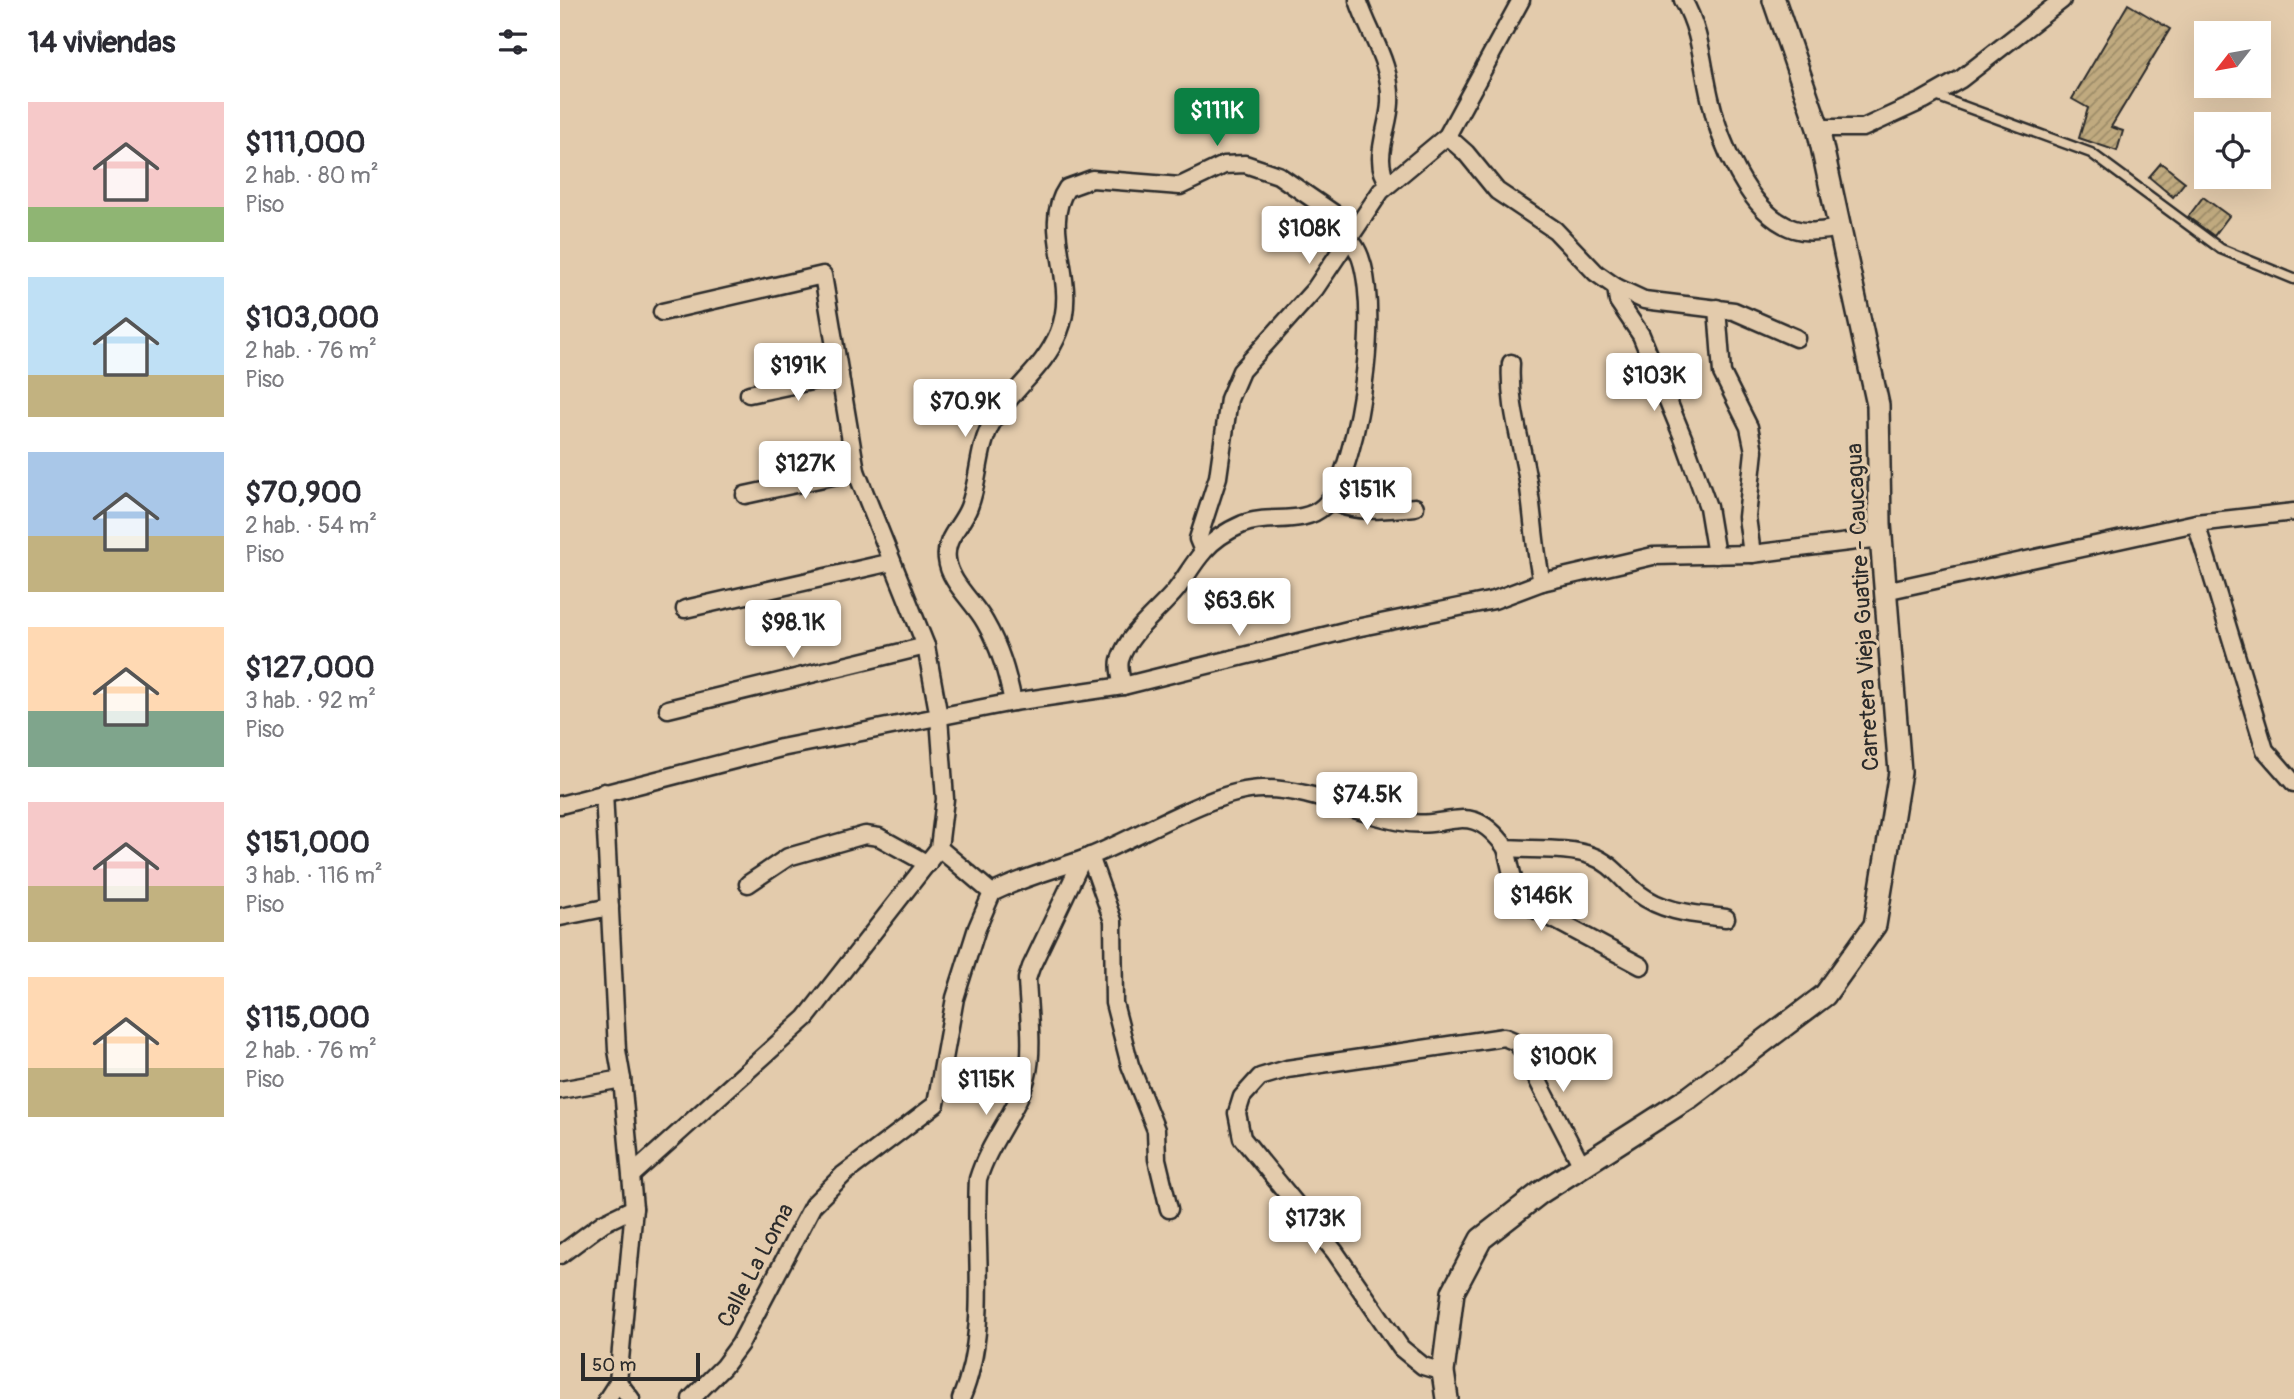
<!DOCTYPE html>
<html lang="es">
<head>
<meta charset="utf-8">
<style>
  body { margin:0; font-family:Pangolin,sans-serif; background:#f2f2f3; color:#2b2b33; height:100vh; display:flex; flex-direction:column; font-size:26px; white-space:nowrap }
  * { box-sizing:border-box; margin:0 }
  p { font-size:23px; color:#7c7c81 }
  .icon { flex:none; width:38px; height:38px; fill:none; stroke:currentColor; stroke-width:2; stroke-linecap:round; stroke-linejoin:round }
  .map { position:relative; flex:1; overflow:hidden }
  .drawer { display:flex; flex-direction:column; background:#fff; width:560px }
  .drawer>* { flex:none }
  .needle { width:46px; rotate:239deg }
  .controls { position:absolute; left:1634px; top:21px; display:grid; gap:14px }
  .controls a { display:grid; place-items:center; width:77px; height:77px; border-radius:0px; background:#fff; box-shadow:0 7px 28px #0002; font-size:35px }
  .scale { position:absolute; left:21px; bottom:18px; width:119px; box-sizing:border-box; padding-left:7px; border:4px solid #2b2b2b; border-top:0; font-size:19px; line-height:24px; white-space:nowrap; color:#2b2b2b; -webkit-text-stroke:5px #e3cbac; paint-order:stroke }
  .price { position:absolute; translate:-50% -60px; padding:0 16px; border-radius:7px; background:#fff; color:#222; font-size:23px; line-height:46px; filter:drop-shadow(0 2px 4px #0008) }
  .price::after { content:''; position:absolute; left:50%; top:42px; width:21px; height:16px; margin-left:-10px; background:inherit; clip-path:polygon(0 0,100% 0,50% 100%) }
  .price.selected { background:#0b8043; color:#fff }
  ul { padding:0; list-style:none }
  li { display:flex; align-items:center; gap:21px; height:175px; padding:0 28px }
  li span { display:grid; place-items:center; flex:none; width:196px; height:140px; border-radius:0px; color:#555 }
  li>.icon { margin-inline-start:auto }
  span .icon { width:84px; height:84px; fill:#fffc; stroke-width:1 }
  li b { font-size:30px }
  h2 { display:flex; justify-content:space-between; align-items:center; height:84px; padding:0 28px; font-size:30px }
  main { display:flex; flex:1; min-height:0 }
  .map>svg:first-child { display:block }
  .building { fill:url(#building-hatch); stroke:#2b2b2b; stroke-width:2 }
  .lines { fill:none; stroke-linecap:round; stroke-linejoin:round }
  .lane-casing { stroke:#2b2b2b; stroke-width:13 }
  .street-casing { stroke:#2b2b2b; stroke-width:21 }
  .secondary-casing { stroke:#2b2b2b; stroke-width:26 }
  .lane { stroke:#e3cbac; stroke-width:8 }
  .street { stroke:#e3cbac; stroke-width:16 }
  .secondary { stroke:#e3cbac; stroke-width:21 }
  .labels { text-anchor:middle; stroke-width:6; stroke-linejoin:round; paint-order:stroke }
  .street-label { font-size:23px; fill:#2b2b2b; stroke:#e3cbac }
</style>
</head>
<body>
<main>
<section class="drawer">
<h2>14 viviendas<svg class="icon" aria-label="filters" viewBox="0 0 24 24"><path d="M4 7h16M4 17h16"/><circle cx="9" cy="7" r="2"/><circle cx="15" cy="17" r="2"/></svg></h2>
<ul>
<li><span style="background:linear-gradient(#f6c9c9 75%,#8fb573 0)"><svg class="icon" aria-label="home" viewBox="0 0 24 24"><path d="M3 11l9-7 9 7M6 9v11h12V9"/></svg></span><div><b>$111,000</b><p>2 hab. · 80 m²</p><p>Piso</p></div></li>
<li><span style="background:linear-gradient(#bfe0f5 70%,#c2b280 0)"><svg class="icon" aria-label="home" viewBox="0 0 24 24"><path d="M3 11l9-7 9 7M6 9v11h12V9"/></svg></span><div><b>$103,000</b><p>2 hab. · 76 m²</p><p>Piso</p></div></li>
<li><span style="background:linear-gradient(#a9c7e8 60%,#c2b280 0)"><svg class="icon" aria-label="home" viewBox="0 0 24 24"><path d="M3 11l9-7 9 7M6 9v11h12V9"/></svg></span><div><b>$70,900</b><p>2 hab. · 54 m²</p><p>Piso</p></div></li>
<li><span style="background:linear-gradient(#ffd9b3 60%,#7fa58c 0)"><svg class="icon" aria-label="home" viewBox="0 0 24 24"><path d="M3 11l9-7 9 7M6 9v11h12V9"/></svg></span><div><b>$127,000</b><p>3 hab. · 92 m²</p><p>Piso</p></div></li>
<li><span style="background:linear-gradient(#f6c9c9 60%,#c2b280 0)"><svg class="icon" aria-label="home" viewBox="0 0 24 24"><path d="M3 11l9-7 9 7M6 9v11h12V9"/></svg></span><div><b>$151,000</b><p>3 hab. · 116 m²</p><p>Piso</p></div></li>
<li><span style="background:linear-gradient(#ffd9b3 65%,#c2b280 0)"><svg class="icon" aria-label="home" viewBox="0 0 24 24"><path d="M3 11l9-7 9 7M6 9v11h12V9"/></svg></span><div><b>$115,000</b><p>2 hab. · 76 m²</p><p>Piso</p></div></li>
</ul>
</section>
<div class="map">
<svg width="1734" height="1399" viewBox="0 0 1734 1399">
  <defs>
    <pattern id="building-hatch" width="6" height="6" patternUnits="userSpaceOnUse" patternTransform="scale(1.75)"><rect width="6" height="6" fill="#c0aa7f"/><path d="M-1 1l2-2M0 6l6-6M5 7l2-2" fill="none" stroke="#9c8b68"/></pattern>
  </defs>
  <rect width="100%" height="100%" fill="#e3cbac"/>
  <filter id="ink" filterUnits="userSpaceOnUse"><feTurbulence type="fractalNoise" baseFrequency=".0143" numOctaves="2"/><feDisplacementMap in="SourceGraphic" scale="14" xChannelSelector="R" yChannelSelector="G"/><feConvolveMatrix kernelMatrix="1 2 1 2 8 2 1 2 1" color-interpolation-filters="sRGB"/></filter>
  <g filter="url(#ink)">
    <g class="building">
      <path d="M1568,4L1610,29L1551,127L1563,131L1557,151L1519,138L1528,108L1512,99Z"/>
      <path d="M1601,163L1625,182L1613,197L1589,177Z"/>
      <path d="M1643,197L1669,216L1654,236L1628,217Z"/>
    </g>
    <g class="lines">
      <defs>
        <path id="lane" d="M1373,95L1531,153L1661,249L1734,279"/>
        <g id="street">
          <path d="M798,0C810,36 832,64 830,103C829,128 811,162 829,183"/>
          <path d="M1123,0C1141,31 1142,64 1150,98C1159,140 1189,215 1234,229C1250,234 1266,230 1282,228"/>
          <path d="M1258,128H1303L1364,100L1401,79L1502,0"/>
          <path d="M887,136L906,153L937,191L995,230L1036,273L1056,287L1084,300L1174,311L1236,338"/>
          <path d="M1056,287L1058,301L1081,335L1124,440L1148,507L1156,555"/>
          <path d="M1157,308L1162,373L1189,427L1194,451L1187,517L1192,554"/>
          <path d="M951,363C948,410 965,451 970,496C974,525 975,553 982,582"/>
          <path d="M189,394L280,375"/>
          <path d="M185,495L296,471"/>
          <path d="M770,500C795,515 828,509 855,507"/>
          <path d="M1636,523L1705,750L1734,783"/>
          <path d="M643,551L638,539L658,477L669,399L681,371L755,289L821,191L887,136L961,0"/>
          <path d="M1325,591L1636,523L1734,512"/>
          <path d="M125,609L332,562"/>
          <path d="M563,686C561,678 558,668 560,660C568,633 599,611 616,590C626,577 633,563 644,551C654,539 669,530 683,524C708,514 743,526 764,506C801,472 829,268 788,239"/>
          <path d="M453,702C447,673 440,648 425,622C414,602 389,582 387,559C384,538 402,526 409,507C420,479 417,448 433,421C452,389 485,368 499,332C520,280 479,229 507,188L532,179L620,186L664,165L685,164L718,175L795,228"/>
          <path d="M108,709L366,646"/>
          <path d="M44,792L57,1050L62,1079L74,1208L58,1382L71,1399"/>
          <path d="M0,805L221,748L453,702L563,686L796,628L934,600L982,582L1093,556L1192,554L1321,538"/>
          <path d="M946,848L954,883L969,906L1081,966"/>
          <path d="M530,856L553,921L554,1003L570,1065L596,1130L597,1159L609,1209"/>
          <path d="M188,884L228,857L305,835L319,837L368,864"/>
          <path d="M432,893C461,878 490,871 521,860C572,842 652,789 703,789C751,788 796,814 842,822C891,831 909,797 946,848C970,850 1011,847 1032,856C1052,863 1063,881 1078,893C1104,913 1135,914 1166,918"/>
          <path d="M0,917L50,907"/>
          <path d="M0,1090L62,1079"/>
          <path d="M72,1175L246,1018L379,848L385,799L379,717L366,646L296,471L263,275L102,312"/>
          <path d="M0,1255L43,1223L74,1208"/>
          <path d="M883,1372L863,1366L841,1348L775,1252L682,1138L677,1113L682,1097L700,1077L727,1069L944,1037L956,1042L962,1050L1022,1166"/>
          <path d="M47,1399L58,1382"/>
          <path d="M131,1399L163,1367L180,1344L253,1205L284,1174L376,1104L395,998L417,928L432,893L379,848"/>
          <path d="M401,1399C430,1330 414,1252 418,1179C429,1142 457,1112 467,1076C474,1051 468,1006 467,979L471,967L522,860"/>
        </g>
        <path id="secondary" d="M887,1399L883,1372L893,1292L921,1239L980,1193L1130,1097L1265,995L1315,925L1340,772L1320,524L1318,405L1258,128L1214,0"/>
      </defs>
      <use href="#lane" class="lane-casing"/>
      <use href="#street" class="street-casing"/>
      <use href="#secondary" class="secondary-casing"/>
      <use href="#lane" class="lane"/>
      <use href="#street" class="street"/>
      <use href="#secondary" class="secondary"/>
    </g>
  </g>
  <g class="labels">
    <g class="street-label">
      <text transform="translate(1302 607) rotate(-93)" y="8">Carretera Vieja Guatire - Caucagua</text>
      <text transform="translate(195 1265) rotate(-62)" y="8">Calle La Loma</text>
    </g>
  </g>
</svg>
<div class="controls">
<a><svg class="needle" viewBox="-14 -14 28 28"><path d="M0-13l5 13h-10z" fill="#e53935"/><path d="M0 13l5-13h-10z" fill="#7c7c81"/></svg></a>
<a><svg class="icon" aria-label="locate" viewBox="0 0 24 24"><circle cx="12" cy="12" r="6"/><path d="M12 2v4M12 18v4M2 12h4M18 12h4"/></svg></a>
</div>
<div class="scale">50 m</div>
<b class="price selected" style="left:657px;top:148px">$111K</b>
<b class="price" style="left:749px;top:266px">$108K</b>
<b class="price" style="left:238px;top:403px">$191K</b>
<b class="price" style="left:1094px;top:413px">$103K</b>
<b class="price" style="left:405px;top:439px">$70.9K</b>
<b class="price" style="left:245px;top:501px">$127K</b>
<b class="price" style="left:807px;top:527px">$151K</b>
<b class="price" style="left:679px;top:638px">$63.6K</b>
<b class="price" style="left:233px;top:660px">$98.1K</b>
<b class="price" style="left:807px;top:832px">$74.5K</b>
<b class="price" style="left:981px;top:933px">$146K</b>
<b class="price" style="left:1003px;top:1094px">$100K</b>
<b class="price" style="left:426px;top:1117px">$115K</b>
<b class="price" style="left:755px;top:1256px">$173K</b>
</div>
</main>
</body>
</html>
